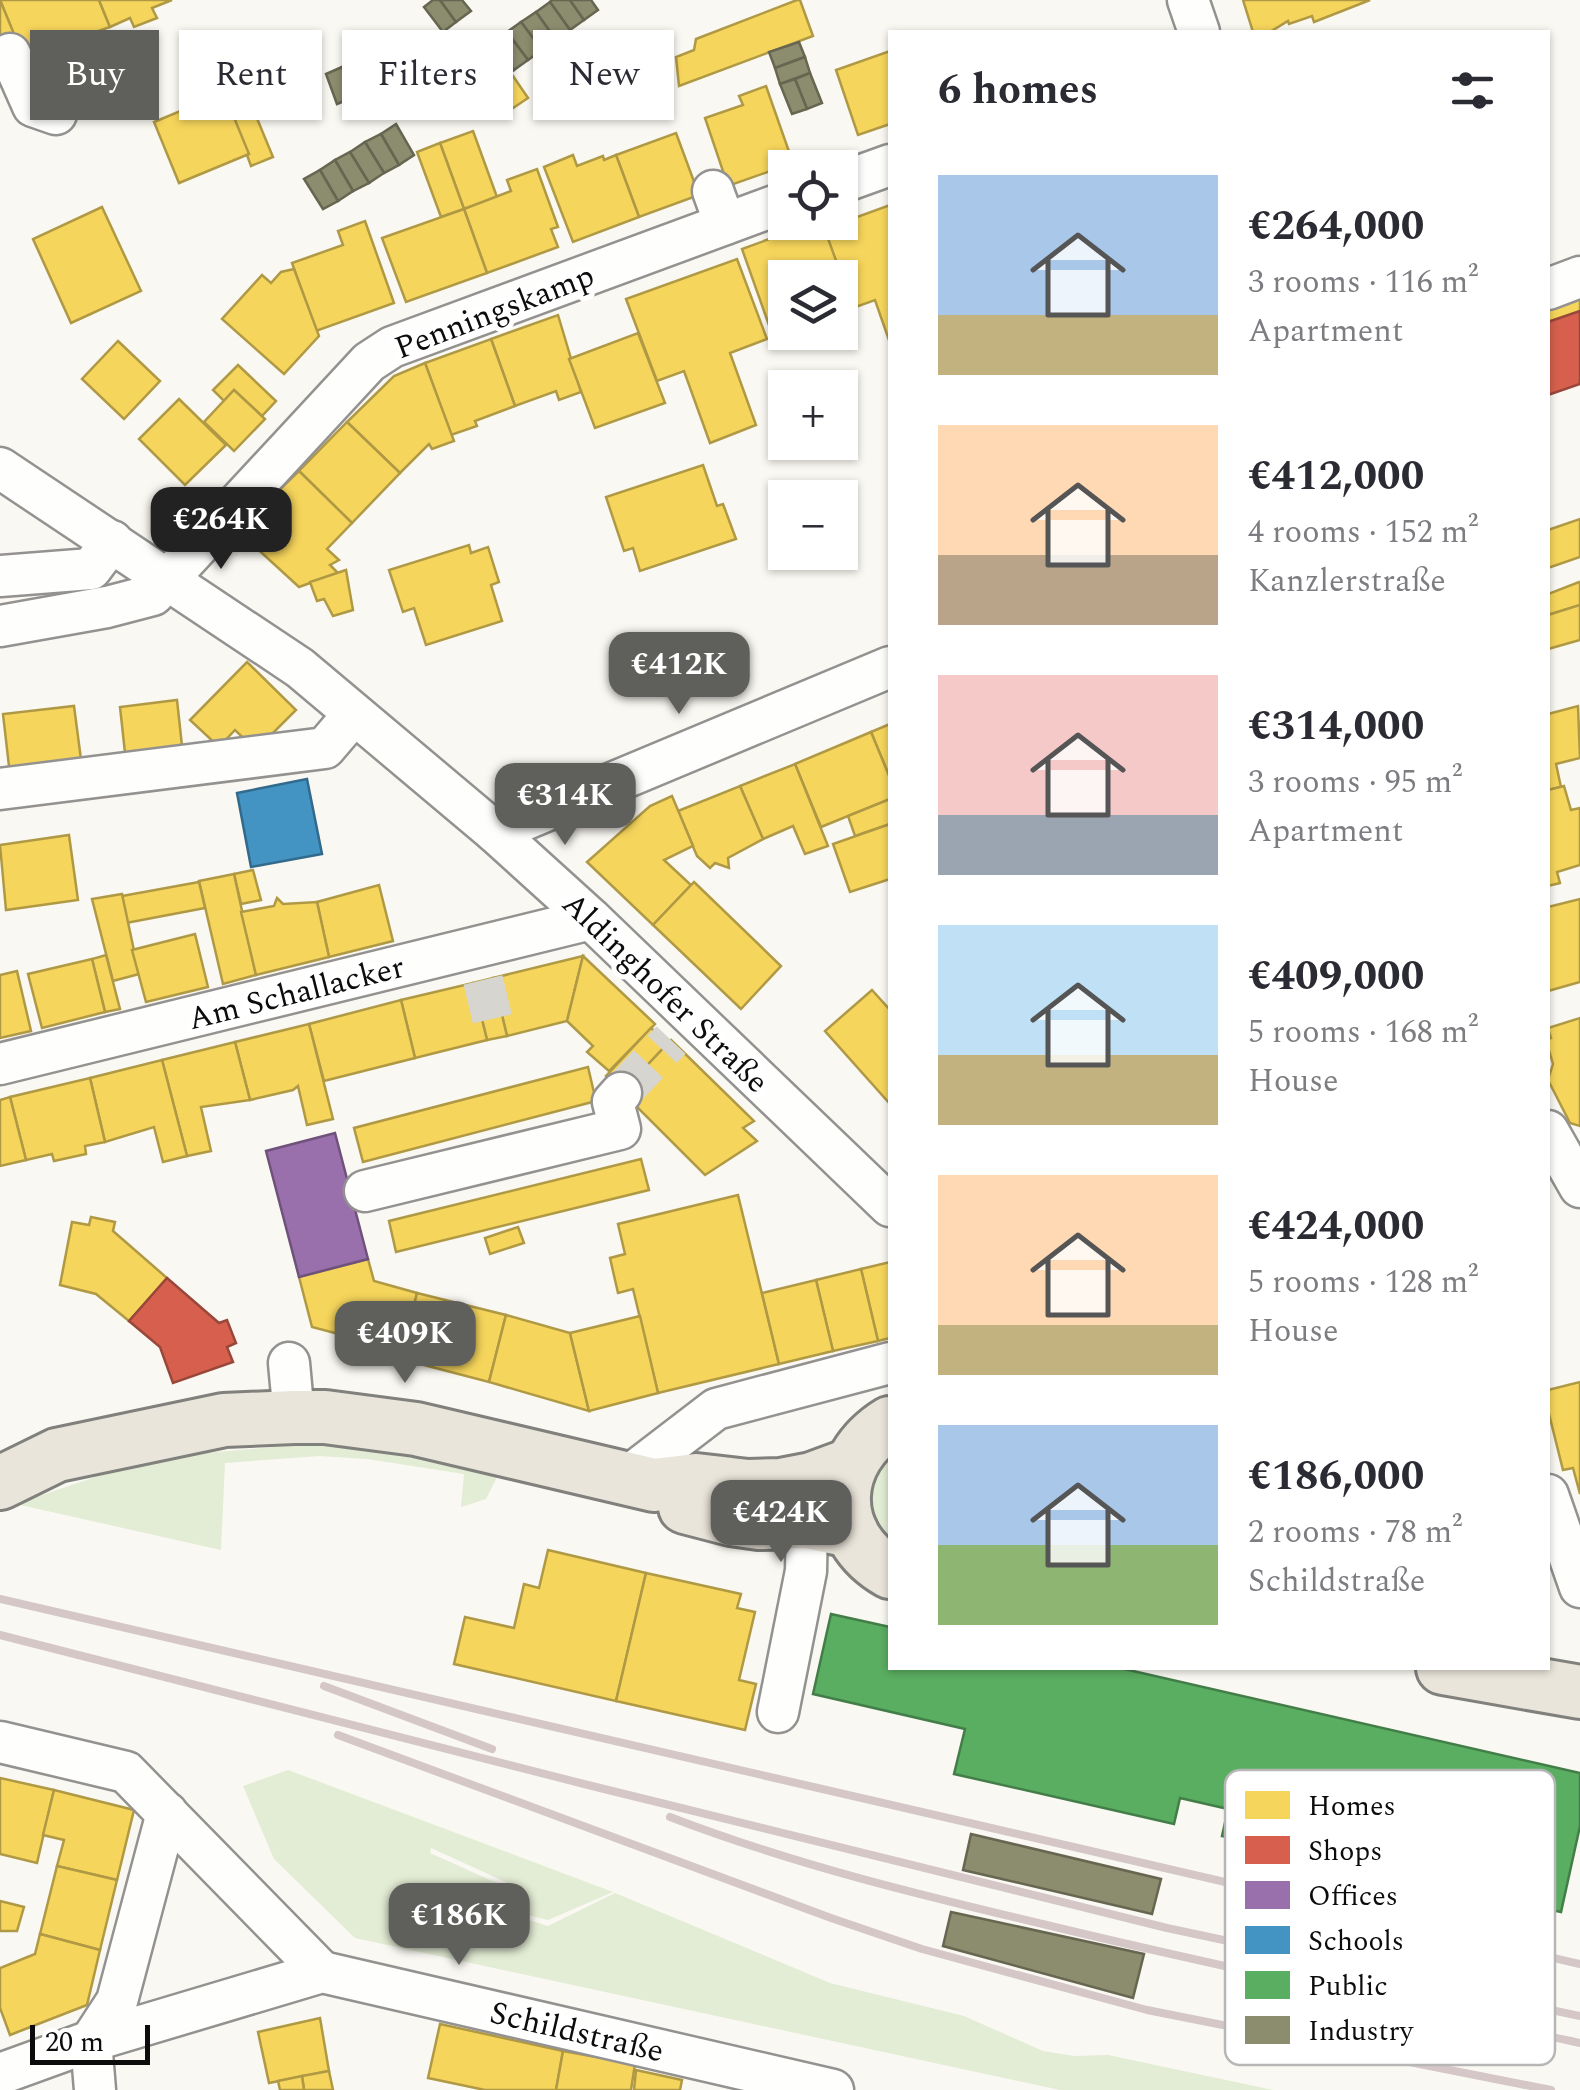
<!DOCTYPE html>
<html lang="en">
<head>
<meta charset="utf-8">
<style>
  body { margin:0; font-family:Spectral,serif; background:#f2f2f3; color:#2b2b33; height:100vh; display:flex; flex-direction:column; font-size:38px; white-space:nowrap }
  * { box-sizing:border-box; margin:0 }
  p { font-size:32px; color:#7c7c81 }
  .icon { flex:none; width:55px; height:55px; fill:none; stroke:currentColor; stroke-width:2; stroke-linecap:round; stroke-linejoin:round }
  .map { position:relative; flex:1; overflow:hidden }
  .drawer { position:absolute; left:888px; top:30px; width:662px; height:1640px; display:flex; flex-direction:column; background:#fff; border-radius:0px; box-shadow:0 2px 8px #0004 }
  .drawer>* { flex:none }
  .guide { position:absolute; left:30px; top:30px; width:708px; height:90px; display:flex; gap:20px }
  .tools { position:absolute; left:768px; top:150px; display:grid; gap:20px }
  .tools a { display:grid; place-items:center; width:90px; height:90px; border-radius:0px; background:#fff; box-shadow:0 2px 8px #0004; font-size:50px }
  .scale { position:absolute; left:30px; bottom:25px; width:120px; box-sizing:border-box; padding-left:10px; border:5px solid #0c0c0c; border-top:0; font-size:28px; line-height:35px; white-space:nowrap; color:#0c0c0c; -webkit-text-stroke:8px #fff; paint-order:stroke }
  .price { position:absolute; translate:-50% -85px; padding:0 22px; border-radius:20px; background:#5f5f5c; color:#fff; font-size:32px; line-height:65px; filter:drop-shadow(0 2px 5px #0008) }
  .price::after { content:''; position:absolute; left:50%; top:60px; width:30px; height:22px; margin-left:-15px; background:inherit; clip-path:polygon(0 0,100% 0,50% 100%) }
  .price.selected { background:#222; color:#fff }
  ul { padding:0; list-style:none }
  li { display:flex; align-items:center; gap:30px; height:250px; padding:0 50px }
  li span { display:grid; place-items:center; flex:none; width:280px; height:200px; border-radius:0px; color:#555 }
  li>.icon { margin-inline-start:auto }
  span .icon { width:120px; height:120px; fill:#fffc; stroke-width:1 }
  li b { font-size:42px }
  h2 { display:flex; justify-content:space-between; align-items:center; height:120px; padding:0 50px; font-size:42px }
  .tag { padding:0 35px; border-radius:0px; background:#fff; box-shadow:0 2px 8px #0004; font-size:35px; line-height:90px }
  .tag.selected { background:#5f5f5c; color:#fff }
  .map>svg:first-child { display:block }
  .green { fill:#e3ecd4 }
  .homes { fill:#f6d55c; stroke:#b09944; stroke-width:2.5 }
  .shops { fill:#d6604d; stroke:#99473a; stroke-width:2.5 }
  .offices { fill:#9970ab; stroke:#6f527b; stroke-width:2.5 }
  .schools { fill:#4393c3; stroke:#326a8c; stroke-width:2.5 }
  .public { fill:#5aae61; stroke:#437d48; stroke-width:2.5 }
  .industry { fill:#8c8c6e; stroke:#666651; stroke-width:2.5 }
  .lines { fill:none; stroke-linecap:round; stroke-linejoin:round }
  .minor-tunnel { stroke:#d6d5d0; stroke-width:40; stroke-dasharray:40 20; stroke-linecap:butt }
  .minor-casing { stroke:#939290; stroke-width:45 }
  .major-casing { stroke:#80807d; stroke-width:58 }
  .minor { stroke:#fefefd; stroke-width:40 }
  .major { stroke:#eae5da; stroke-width:52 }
  .rail { stroke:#d5c7c7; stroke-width:8 }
  .labels { text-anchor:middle; stroke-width:10; stroke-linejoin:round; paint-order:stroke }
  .street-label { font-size:32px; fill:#0c0c0c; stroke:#fff }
  .key { fill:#fff; stroke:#b6b6b6; stroke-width:2.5 }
  .key-label { font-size:28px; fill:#0c0c0c }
</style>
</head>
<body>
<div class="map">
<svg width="1580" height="2090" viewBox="0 0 1580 2090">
  <rect width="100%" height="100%" fill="#faf8f2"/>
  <g class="green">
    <path d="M318,1443L490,1464L496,1479L486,1499L461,1507L464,1474L367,1459L319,1456L225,1463L221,1550L16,1504L101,1475L205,1453Z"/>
    <path d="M890,1453V1539C861,1514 867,1479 890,1453Z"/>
    <path d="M288,1770L613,1892L548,1920L524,1914L510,1884L431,1848L430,1853L508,1888L522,1918L548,1926L615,1893L830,1983L964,2016L1043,2051L1074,2056L1108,2055L1273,2090H1060L355,1938L274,1859L243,1786Z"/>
  </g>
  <g class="homes">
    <path d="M0,0H99L110,27L90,34L93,43L72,52L68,41L45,50L49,61L28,69Z"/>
    <path d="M0,0L21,51L0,58Z"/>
    <path d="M99,0H172L152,8L157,18L134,27L130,18L110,27Z"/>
    <path d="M797,0H800L813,36L679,86L676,57L694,50L696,39Z"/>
    <path d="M1243,0H1370L1314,22L1312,16L1289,24L1288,21L1270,32H1253Z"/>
    <path d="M890,51V124L858,135L836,70Z"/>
    <path d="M513,76L528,98L500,117L485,95Z"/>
    <path d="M766,86L793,163L728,186L705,118L743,105L739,96Z"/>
    <path d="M244,87L273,157L251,166L225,94Z"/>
    <path d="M224,93L249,154L179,183L154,122Z"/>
    <path d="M473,131L497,197L464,209L440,143Z"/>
    <path d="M676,133L699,195L639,217L616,155Z"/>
    <path d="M440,143L464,209L441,217L417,152Z"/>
    <path d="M573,155L577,166L603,156L604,160L616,155L639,217L573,242L544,167Z"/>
    <path d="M537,169L558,227L551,229L558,247L487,273L464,209L511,191L507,180Z"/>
    <path d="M890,205V343L875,300L853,308L824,229Z"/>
    <path d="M102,207L141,291L71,323L33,239Z"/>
    <path d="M464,209L487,273L406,302L382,238Z"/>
    <path d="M365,221L394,303L316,331L292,263L343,245L338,231Z"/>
    <path d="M816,222H822L850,299L840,303V278H785V323L770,328L742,249Z"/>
    <path d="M737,259L767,339L730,353L756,425L710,443L684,371L657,381L626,299Z"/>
    <path d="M294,269L319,336L284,374L222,319L262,275L271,283L281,272Z"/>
    <path d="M1580,295V311L1548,322V309Z"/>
    <path d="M558,315L581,392L559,400L556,391L515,406L491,339Z"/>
    <path d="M638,333L665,403L595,428L569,359Z"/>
    <path d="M491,339L515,406L475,421L477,426L451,435L425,363Z"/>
    <path d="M118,341L160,381L124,419L82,379Z"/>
    <path d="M425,363L454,441L432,449L429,444L400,473L347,422L394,376Z"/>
    <path d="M238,365L276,401L262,416L234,390L224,401L213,390Z"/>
    <path d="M234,390L265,419L234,451L204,422Z"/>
    <path d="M179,399L226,445L185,485L139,439Z"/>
    <path d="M347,422L400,473L352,523L299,471Z"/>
    <path d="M703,465L717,506L723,504L736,539L640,571L633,548L624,551L606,497Z"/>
    <path d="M299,471L352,523L327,549L339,560L330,565L338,573L299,587L251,543H242L240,522L248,520Z"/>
    <path d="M1580,519V557L1548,568V530Z"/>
    <path d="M469,545L471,553L488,547L499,582L491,585L502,621L426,645L414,608L403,612L389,570Z"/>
    <path d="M346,570L353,610L333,616L324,599L317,601L310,582Z"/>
    <path d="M1579,582H1580V605L1548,615V594Z"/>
    <path d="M1580,605V640L1548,649V615Z"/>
    <path d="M247,662L296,710L256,750L235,730L219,747L190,720Z"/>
    <path d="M177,700L183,755L126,762L120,707Z"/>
    <path d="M74,706L82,767L10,775L3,714Z"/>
    <path d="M1578,706L1580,758L1556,764L1561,787L1548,790V714Z"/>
    <path d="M890,724V778L871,732Z"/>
    <path d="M871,732L890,778V799L821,827L795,764Z"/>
    <path d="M795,764L828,846L805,854L793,826L763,839L740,786Z"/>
    <path d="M740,786L763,839L728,858L729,868L715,863L710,868L697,856L678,811Z"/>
    <path d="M1564,786L1571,810L1580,808V865L1557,872L1560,883L1548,886V790Z"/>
    <path d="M672,796L693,846L664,860L691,885L653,925L587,862L650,806Z"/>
    <path d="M890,799V824L855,836L848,816Z"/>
    <path d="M890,824V879L850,892L833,844Z"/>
    <path d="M69,835L78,900L6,910L0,845Z"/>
    <path d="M253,870L261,900L241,904L234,874Z"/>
    <path d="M234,874L256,975L223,984L199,881Z"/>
    <path d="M199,882L205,908L126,923L122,896Z"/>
    <path d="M694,882L781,966L741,1009L653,925Z"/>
    <path d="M379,885L393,941L329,957L317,902Z"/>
    <path d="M122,894L139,974L113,981L92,899Z"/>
    <path d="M277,898L283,904L317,902L329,957L256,975L241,912L274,906Z"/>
    <path d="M1580,899V982L1548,991V907Z"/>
    <path d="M195,934L208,987L146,1002L132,950Z"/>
    <path d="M106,955L120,1009L105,1012L92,959Z"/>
    <path d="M583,956L567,1021L507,1036L493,978Z"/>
    <path d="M583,956L655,1024L609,1071L587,1052L593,1046L567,1021Z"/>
    <path d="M92,959L105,1012L42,1028L28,974Z"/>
    <path d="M17,971L31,1031L0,1038V975Z"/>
    <path d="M493,978L507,1036L487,1040L473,983Z"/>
    <path d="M473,983L487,1040L415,1058L401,1000Z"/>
    <path d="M872,990L890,1010V1104L825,1031Z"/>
    <path d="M401,1000L415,1058L324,1081L309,1024Z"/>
    <path d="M1580,1018V1126L1570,1123L1548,1080L1553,1064L1548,1047V1039L1551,1038L1548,1028Z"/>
    <path d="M309,1024L333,1119L307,1125L298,1086L293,1090L250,1100L235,1042Z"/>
    <path d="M651,1028L668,1043L622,1092L606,1076Z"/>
    <path d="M671,1040L754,1121L743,1128L757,1141L705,1175L622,1092Z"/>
    <path d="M235,1042L250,1100L201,1107L211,1151L187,1156L162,1060Z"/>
    <path d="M162,1060L187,1156L163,1162L154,1127L105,1142L90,1078Z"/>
    <path d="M588,1067L596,1101L363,1162L354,1128Z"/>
    <path d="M90,1078L105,1142L85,1146L86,1154L54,1161L52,1154L26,1160L10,1097Z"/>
    <path d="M10,1097L26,1160L0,1166V1100Z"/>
    <path d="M641,1159L649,1190L396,1252L389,1221Z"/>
    <path d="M738,1195L779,1364L658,1393L633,1289L618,1293L610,1258L625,1254L618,1224Z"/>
    <path d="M91,1217L115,1222L113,1231L167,1278L129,1321L96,1294L60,1285L72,1222L89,1225Z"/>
    <path d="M518,1227L524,1243L490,1254L485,1238Z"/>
    <path d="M368,1259L374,1281L417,1293L401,1359L351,1346L354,1338L312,1327L299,1277Z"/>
    <path d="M890,1262V1338L878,1341L861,1269Z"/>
    <path d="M861,1269L878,1341L833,1351L816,1280Z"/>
    <path d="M816,1280L833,1351L779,1364L762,1293Z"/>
    <path d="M417,1293L506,1315L489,1382L401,1359Z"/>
    <path d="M506,1315L570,1333L589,1411L489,1382Z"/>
    <path d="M640,1316L658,1393L589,1411L570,1333Z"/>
    <path d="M1580,1382V1494L1573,1468L1563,1470L1548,1410V1390Z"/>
    <path d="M548,1550L646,1573L616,1701L454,1664L465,1617L514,1628L524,1584L539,1588Z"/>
    <path d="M646,1573L741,1594L737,1608L755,1612L739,1680L756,1684L745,1730L616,1701Z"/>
    <path d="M0,1778L54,1790L37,1863L0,1854Z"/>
    <path d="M54,1790L134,1810L117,1880L57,1866L64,1840L43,1835Z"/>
    <path d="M57,1866L117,1880L100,1950L40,1934Z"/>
    <path d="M0,1901L24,1907L17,1931H0Z"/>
    <path d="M40,1934L100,1950L87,2005L10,2035L0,2008V1968L35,1954Z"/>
    <path d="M320,2018L329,2071L269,2083L258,2032Z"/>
    <path d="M440,2024L563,2051L556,2090H485L428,2078Z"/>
    <path d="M563,2051L635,2064L631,2090H556Z"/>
    <path d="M636,2070L682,2080L680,2090H634Z"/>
    <path d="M329,2071L333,2090H304L302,2076Z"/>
    <path d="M302,2076L304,2090H280L278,2081Z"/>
  </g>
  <g class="shops">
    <path d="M1580,311V384L1548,395V322Z"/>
    <path d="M167,1278L219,1323L227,1320L236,1343L227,1347L233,1362L173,1383L160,1347L129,1321Z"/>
  </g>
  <path class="offices" d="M335,1133L368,1259L299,1277L266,1151Z"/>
  <path class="schools" d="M307,779L322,854L251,867L237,793Z"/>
  <path class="public" d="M831,1614L890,1627V1668H1120L1580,1773V1826L1561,1912L1528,1905L1534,1879L1486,1868L1480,1894L1222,1836L1228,1809L1180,1798L1174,1824L954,1774L965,1729L813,1694Z"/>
  <g class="industry">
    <path d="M433,0H440L456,22L443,32L424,7Z"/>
    <path d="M440,0H462L471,11L456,22Z"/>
    <path d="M552,0H570L584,20L570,30L550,2Z"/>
    <path d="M570,0H591L598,10L584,20Z"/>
    <path d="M550,2L570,30L556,40L536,12Z"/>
    <path d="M536,12L556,40L542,50L521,22Z"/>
    <path d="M521,22L542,50L528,60L507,32Z"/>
    <path d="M507,32L528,60L514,70L493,42Z"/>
    <path d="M493,42L514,70L499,81L479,53Z"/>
    <path d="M799,42L805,57L775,68L769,52Z"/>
    <path d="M392,48L404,78L387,84L376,54Z"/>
    <path d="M479,53L499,81L485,91L465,63Z"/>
    <path d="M376,54L387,84L371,91L359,61Z"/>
    <path d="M805,57L810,73L780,84L775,68Z"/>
    <path d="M359,61L371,91L354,97L342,67Z"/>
    <path d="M342,67L354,97L337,104L326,74Z"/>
    <path d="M810,73L822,103L807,109L795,79Z"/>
    <path d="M795,79L807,109L792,114L780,84Z"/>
    <path d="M396,124L414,155L399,165L381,134Z"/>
    <path d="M381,134L399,165L384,173L365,142Z"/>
    <path d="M365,142L384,173L369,183L350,152Z"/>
    <path d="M350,152L369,183L353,191L335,160Z"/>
    <path d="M335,160L353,191L338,201L320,170Z"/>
    <path d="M320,170L338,201L323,209L304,179Z"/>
    <path d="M971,1834L1161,1879L1152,1914L963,1870Z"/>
    <path d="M951,1912L1144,1954L1133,1998L943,1946Z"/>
  </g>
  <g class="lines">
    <g class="minor-tunnel">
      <path d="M483,980L497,1038"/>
      <path d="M621,1093L671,1040"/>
    </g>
    <defs>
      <g id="minor">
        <path d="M1188,0L1199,32"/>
        <path d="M10,54L33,106L56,114"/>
        <path d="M840,183L890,165"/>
        <path d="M713,191L725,224"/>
        <path d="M1548,289L1580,277"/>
        <path d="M0,468L300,668L495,832L591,919L890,1206"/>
        <path d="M0,576L91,569L112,541"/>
        <path d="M0,626L107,607L153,595L369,362L392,347L785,202"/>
        <path d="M0,789L325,748L354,714"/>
        <path d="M495,832L890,667"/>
        <path d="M0,1064L591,919"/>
        <path d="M1548,1131L1580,1187"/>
        <path d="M365,1191L620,1129L613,1102L621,1093"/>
        <path d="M289,1363L294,1417"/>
        <path d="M626,1478L716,1409L890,1363"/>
        <path d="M1548,1495L1580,1587"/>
        <path d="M778,1712L806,1571L807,1522"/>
        <path d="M0,1742L126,1772L322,1972"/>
        <path d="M91,2041L117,2001L167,1813"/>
        <path d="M91,2041L95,2090"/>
        <path d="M0,2074L91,2041L322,1972L833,2090"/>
      </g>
      <g id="major">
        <path d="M890,1423C830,1460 827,1536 890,1572"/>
        <path d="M0,1483L57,1455L224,1420L294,1417H325L416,1429L654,1485L696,1480L748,1486L781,1485L812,1479L850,1465"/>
        <path d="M685,1507L731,1519L759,1523L807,1522L851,1531"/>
        <path d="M1443,1668L1580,1692"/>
      </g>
    </defs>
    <use href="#minor" class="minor-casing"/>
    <use href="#major" class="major-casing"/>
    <use href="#minor" class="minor"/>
    <use href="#major" class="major"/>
    <g class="rail">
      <path d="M0,1599L1580,1964"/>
      <path d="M0,1635L592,1786L1167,1928L1580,2016"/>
      <path d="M324,1686L492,1749"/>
      <path d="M338,1735L831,1918L922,1949L1147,2010L1551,2090"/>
      <path d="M670,1817C795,1865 924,1896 1055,1927C1229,1969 1405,2005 1580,2043"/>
    </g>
  </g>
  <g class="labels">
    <g class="street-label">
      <text transform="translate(494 311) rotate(-21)" y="11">Penningskamp</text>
      <text transform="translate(296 992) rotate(-14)" y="11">Am Schallacker</text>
      <text transform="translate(666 992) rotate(44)" y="11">Aldinghofer Straße</text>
      <text transform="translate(577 2031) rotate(13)" y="11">Schildstraße</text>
    </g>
  </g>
  <rect x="1225" y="1770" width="330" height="295" rx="15" class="key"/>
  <rect x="1245" y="1791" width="45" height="28" fill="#f6d55c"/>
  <rect x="1245" y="1836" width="45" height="28" fill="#d6604d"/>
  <rect x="1245" y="1881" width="45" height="28" fill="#9970ab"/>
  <rect x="1245" y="1926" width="45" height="28" fill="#4393c3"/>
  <rect x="1245" y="1971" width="45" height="28" fill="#5aae61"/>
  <rect x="1245" y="2016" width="45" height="28" fill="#8c8c6e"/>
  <g class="key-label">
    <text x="1308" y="1815">Homes</text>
    <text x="1308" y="1860">Shops</text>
    <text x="1308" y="1905">Offices</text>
    <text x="1308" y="1950">Schools</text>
    <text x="1308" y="1995">Public</text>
    <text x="1308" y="2040">Industry</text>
  </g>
</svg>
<div class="tools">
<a><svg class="icon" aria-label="locate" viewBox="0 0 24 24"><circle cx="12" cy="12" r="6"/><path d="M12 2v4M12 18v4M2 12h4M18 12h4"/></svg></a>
<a><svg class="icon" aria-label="layers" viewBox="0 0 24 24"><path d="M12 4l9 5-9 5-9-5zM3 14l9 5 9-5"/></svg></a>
<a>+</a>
<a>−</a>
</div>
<div class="scale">20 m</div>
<b class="price selected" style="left:221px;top:572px">€264K</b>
<b class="price" style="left:679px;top:717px">€412K</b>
<b class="price" style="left:565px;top:848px">€314K</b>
<b class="price" style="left:405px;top:1386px">€409K</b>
<b class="price" style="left:781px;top:1565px">€424K</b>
<b class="price" style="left:459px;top:1968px">€186K</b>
<div class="guide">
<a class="tag selected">Buy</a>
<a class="tag">Rent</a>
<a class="tag">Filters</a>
<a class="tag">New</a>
</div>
<section class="drawer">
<h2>6 homes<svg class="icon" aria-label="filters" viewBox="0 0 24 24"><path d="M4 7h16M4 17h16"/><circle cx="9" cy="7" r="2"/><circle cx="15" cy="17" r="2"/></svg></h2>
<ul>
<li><span style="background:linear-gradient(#a9c7e8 70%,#c2b280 0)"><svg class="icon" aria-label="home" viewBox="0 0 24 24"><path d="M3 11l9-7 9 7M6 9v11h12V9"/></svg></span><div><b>€264,000</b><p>3 rooms · 116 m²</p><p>Apartment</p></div></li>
<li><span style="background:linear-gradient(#ffd9b3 65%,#b9a48a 0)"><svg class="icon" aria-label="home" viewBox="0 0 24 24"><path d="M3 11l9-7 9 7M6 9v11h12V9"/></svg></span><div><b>€412,000</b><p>4 rooms · 152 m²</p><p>Kanzlerstraße</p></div></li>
<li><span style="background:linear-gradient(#f6c9c9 70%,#9aa5b1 0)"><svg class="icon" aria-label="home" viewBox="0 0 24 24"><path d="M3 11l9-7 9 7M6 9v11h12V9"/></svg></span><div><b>€314,000</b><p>3 rooms · 95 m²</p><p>Apartment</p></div></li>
<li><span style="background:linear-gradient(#bfe0f5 65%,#c2b280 0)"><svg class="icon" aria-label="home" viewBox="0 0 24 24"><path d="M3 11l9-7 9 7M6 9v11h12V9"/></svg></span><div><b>€409,000</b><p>5 rooms · 168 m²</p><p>House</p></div></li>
<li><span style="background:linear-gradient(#ffd9b3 75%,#c2b280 0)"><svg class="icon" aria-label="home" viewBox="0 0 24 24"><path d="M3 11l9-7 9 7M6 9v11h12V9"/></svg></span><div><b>€424,000</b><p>5 rooms · 128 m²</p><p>House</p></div></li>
<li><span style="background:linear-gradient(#a9c7e8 60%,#8fb573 0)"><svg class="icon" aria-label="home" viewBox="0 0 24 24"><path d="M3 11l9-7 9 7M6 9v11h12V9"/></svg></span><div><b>€186,000</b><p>2 rooms · 78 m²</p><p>Schildstraße</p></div></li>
</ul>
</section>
</div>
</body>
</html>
